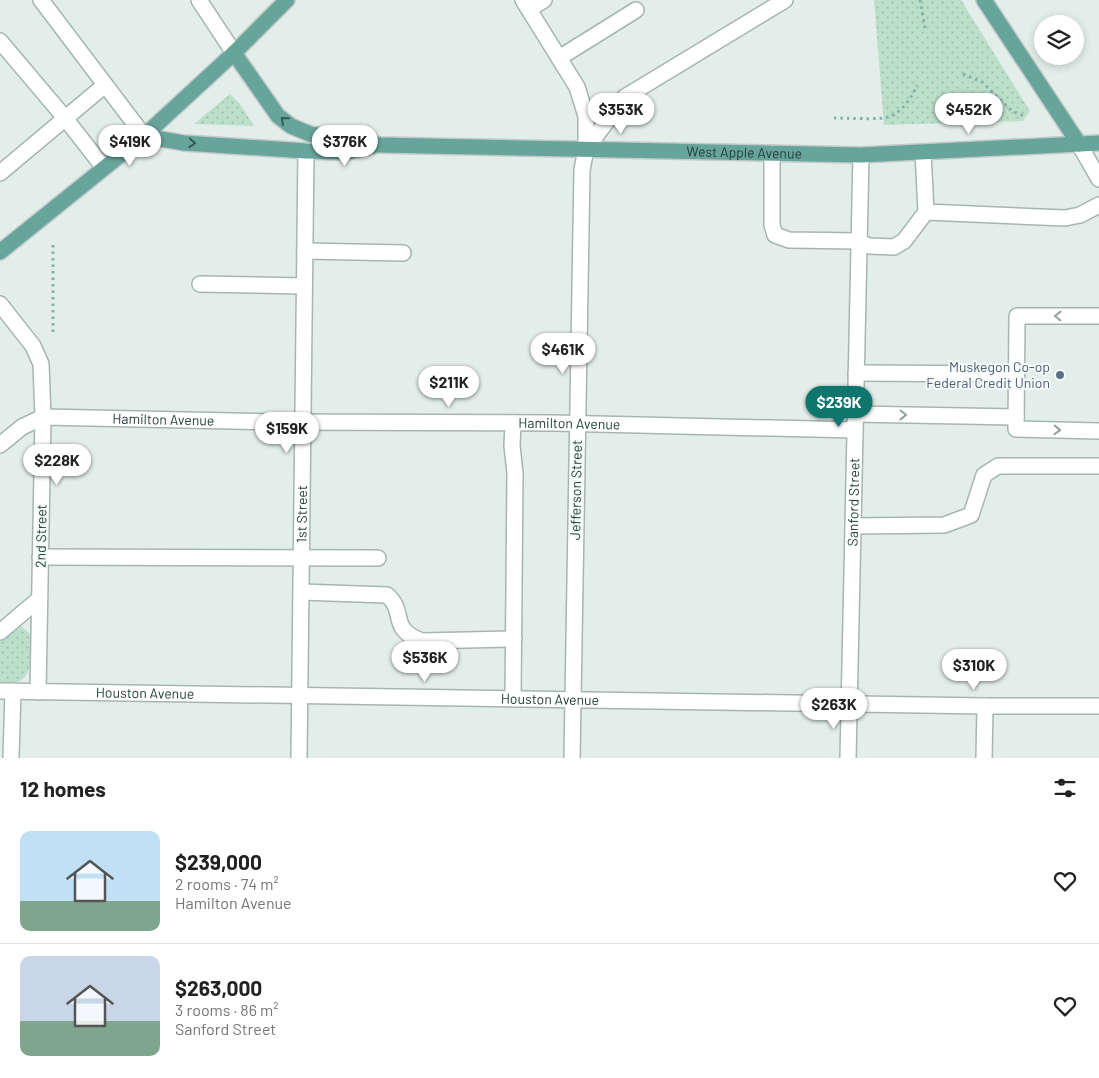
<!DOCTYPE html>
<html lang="en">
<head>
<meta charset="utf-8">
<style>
  body { margin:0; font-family:Barlow,sans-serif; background:#f2f2f2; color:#222; height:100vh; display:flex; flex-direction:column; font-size:19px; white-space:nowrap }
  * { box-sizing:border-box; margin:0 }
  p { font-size:16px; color:#767676 }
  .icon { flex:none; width:28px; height:28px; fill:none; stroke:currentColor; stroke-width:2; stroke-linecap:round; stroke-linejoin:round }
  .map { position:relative; height:758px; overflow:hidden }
  .drawer { display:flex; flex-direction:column; background:#fff; flex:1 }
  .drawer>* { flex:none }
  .fabs { position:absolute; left:1034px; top:15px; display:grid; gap:10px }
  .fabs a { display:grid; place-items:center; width:50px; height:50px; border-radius:50%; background:#fff; box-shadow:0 2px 8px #0003; font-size:25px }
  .price { position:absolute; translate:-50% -42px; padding:0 11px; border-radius:18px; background:#fff; color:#222; font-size:16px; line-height:32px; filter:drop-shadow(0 1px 2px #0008) }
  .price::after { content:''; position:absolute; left:50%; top:30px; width:15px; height:11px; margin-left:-8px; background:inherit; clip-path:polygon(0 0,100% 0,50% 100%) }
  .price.selected { background:#0f766e; color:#fff }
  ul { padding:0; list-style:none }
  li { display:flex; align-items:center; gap:15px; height:125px; padding:0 20px }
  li+li { border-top:1px solid #e0e0e0 }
  li span { display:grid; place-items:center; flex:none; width:140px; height:100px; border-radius:10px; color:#555 }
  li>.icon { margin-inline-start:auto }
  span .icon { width:60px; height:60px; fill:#fffc; stroke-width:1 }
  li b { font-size:21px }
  h2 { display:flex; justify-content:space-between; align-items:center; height:60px; padding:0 20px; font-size:21px }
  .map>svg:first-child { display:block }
  .grass { fill:url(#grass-dots) }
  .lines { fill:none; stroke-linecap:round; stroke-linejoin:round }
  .minor-casing { stroke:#a5b6b2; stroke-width:18 }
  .major-casing { stroke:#c1cac8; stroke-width:18 }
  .path { stroke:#83b2a9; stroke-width:3; stroke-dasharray:2.5 4; stroke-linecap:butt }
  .minor { stroke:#fff; stroke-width:15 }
  .major { stroke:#67a49c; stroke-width:15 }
  .oneway { stroke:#335953 }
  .oneway2 { stroke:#90a09d }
  .service-dot { fill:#5c6f8a; stroke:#f4faf8; stroke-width:2 }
  .labels { text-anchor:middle; stroke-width:4; stroke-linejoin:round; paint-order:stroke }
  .street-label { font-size:14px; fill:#22403b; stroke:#f4faf8 }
  .service-label { font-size:14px; fill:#4e5e75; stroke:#f4faf8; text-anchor:end }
</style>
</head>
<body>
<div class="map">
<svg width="1099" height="758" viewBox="0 0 1099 758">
  <defs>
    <pattern id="grass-dots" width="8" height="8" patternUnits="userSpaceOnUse" patternTransform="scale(1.25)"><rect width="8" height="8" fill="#bcdfc9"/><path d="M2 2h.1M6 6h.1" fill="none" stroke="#a1c0ae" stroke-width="1.8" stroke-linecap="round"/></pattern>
  </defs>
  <rect width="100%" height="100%" fill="#e3eeea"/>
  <g class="grass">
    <path d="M874,0H961L1030,111L1023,121L884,125Z"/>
    <path d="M230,94L240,104L254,126L194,124Z"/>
    <path d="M21,626L30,634C30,649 35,676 17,682C12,683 5,682 0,682V642Z"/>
  </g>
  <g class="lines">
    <defs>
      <g id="minor">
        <path d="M41,0L144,136"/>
        <path d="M199,0L234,53"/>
        <path d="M523,0L577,87L586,116V149L582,170L572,758"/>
        <path d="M529,9L544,0"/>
        <path d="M0,41L65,118L104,168"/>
        <path d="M559,58L636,10"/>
        <path d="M1079,144L1099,179"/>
        <path d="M586,149L625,97L785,0"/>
        <path d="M923,152L926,212L1065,218L1080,215L1099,205"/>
        <path d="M772,153V225L775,235L789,240L858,241L869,246L894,247L904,241L926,212"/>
        <path d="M0,173L105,85"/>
        <path d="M305,251L403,253"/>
        <path d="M200,284L304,286"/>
        <path d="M0,304L33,346L41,364L43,417L38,692"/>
        <path d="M1099,316H1017L1016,429L1099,431"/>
        <path d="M856,373L1016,374"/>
        <path d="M855,414L1016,417"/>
        <path d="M513,423L512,446L515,473L513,699"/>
        <path id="s1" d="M0,445L22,427L43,417L278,422L554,423L854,430"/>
        <path d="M853,526L944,525L971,515L984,475L998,466H1099"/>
        <path d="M40,557L378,558"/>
        <path d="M301,592L387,595C407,612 388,629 422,641L514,639"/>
        <path d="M0,632L39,599"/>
        <path id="s2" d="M0,691L985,706H1099"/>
        <path d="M11,756L13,691"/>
        <path id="s3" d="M299,758L306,151"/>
        <path id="s4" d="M848,758L861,155"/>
        <path d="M984,758L985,706"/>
      </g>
      <g id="major">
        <path d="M984,0L1079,144"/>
        <path id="s5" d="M234,53L278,116L291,126L310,134L380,145L861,155L1099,143"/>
        <path d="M144,136L184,143L306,151L347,152L373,146"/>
        <path d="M0,252L144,136L234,53L287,0"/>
      </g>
    </defs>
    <use href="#minor" class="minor-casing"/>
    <use href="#major" class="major-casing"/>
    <g class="path">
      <path d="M920,0L925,28"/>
      <path d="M963,74L982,82L1012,111L1024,116"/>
      <path d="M834,118C845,118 881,120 889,117C902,112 913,96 917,85"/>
      <path d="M53,332V242"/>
    </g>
    <use href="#minor" class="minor"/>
    <use href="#major" class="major"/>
  </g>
  <defs><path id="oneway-chevron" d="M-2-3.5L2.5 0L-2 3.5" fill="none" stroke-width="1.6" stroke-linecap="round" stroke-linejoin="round" transform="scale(1.25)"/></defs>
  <g class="oneway">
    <use href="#oneway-chevron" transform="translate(284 120) rotate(-139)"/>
    <use href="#oneway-chevron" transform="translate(192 143) rotate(4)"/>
  </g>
  <g class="oneway2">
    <use href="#oneway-chevron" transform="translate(1058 316) rotate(-179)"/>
    <use href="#oneway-chevron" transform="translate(903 415) rotate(1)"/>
    <use href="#oneway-chevron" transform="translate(1057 430) rotate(2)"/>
  </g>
  <circle class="service-dot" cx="1060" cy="375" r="5"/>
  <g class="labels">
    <g class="street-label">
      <text dy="5" stroke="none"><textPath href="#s5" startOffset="549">West Apple Avenue</textPath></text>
      <text dy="5" stroke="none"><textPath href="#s1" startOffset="172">Hamilton Avenue</textPath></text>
      <text dy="5" stroke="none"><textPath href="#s1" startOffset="578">Hamilton Avenue</textPath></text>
      <text transform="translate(576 490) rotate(-89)" y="5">Jefferson Street</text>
      <text dy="5" stroke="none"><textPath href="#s4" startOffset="256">Sanford Street</textPath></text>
      <text dy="5" stroke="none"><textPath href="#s3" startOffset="244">1st Street</textPath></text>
      <text transform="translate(41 536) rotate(-89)" y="5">2nd Street</text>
      <text dy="5" stroke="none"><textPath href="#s2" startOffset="145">Houston Avenue</textPath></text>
      <text dy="5" stroke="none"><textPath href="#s2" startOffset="550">Houston Avenue</textPath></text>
    </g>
    <g class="service-label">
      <text x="1050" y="372">Muskegon Co-op<tspan x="1050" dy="16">Federal Credit Union</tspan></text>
    </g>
  </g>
</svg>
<div class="fabs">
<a><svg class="icon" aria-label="layers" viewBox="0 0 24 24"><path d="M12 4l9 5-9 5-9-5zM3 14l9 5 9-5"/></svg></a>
</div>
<b class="price" style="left:621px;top:135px">$353K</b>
<b class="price" style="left:969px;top:135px">$452K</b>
<b class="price" style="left:130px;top:167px">$419K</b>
<b class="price" style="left:345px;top:167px">$376K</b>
<b class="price" style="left:563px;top:375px">$461K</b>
<b class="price" style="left:449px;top:408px">$211K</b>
<b class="price selected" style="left:839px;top:428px">$239K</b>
<b class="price" style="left:287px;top:454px">$159K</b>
<b class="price" style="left:57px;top:486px">$228K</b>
<b class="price" style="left:425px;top:683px">$536K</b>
<b class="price" style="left:974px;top:691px">$310K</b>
<b class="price" style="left:834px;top:730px">$263K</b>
</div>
<section class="drawer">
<h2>12 homes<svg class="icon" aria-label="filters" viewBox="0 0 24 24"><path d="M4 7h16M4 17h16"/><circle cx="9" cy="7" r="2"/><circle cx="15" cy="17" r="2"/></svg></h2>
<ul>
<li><span style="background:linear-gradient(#bfe0f5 70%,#7fa58c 0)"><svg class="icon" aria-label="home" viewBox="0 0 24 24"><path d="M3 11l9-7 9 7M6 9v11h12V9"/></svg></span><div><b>$239,000</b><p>2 rooms · 74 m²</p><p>Hamilton Avenue</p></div><svg class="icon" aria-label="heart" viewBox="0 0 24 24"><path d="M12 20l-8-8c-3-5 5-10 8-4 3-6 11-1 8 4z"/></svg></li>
<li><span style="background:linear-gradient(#c9d6e8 65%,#7fa58c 0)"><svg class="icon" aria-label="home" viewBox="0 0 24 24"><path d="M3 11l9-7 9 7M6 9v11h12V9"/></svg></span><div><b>$263,000</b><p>3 rooms · 86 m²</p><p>Sanford Street</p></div><svg class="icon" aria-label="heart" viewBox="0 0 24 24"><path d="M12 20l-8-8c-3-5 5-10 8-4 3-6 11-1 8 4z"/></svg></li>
</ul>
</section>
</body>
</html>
